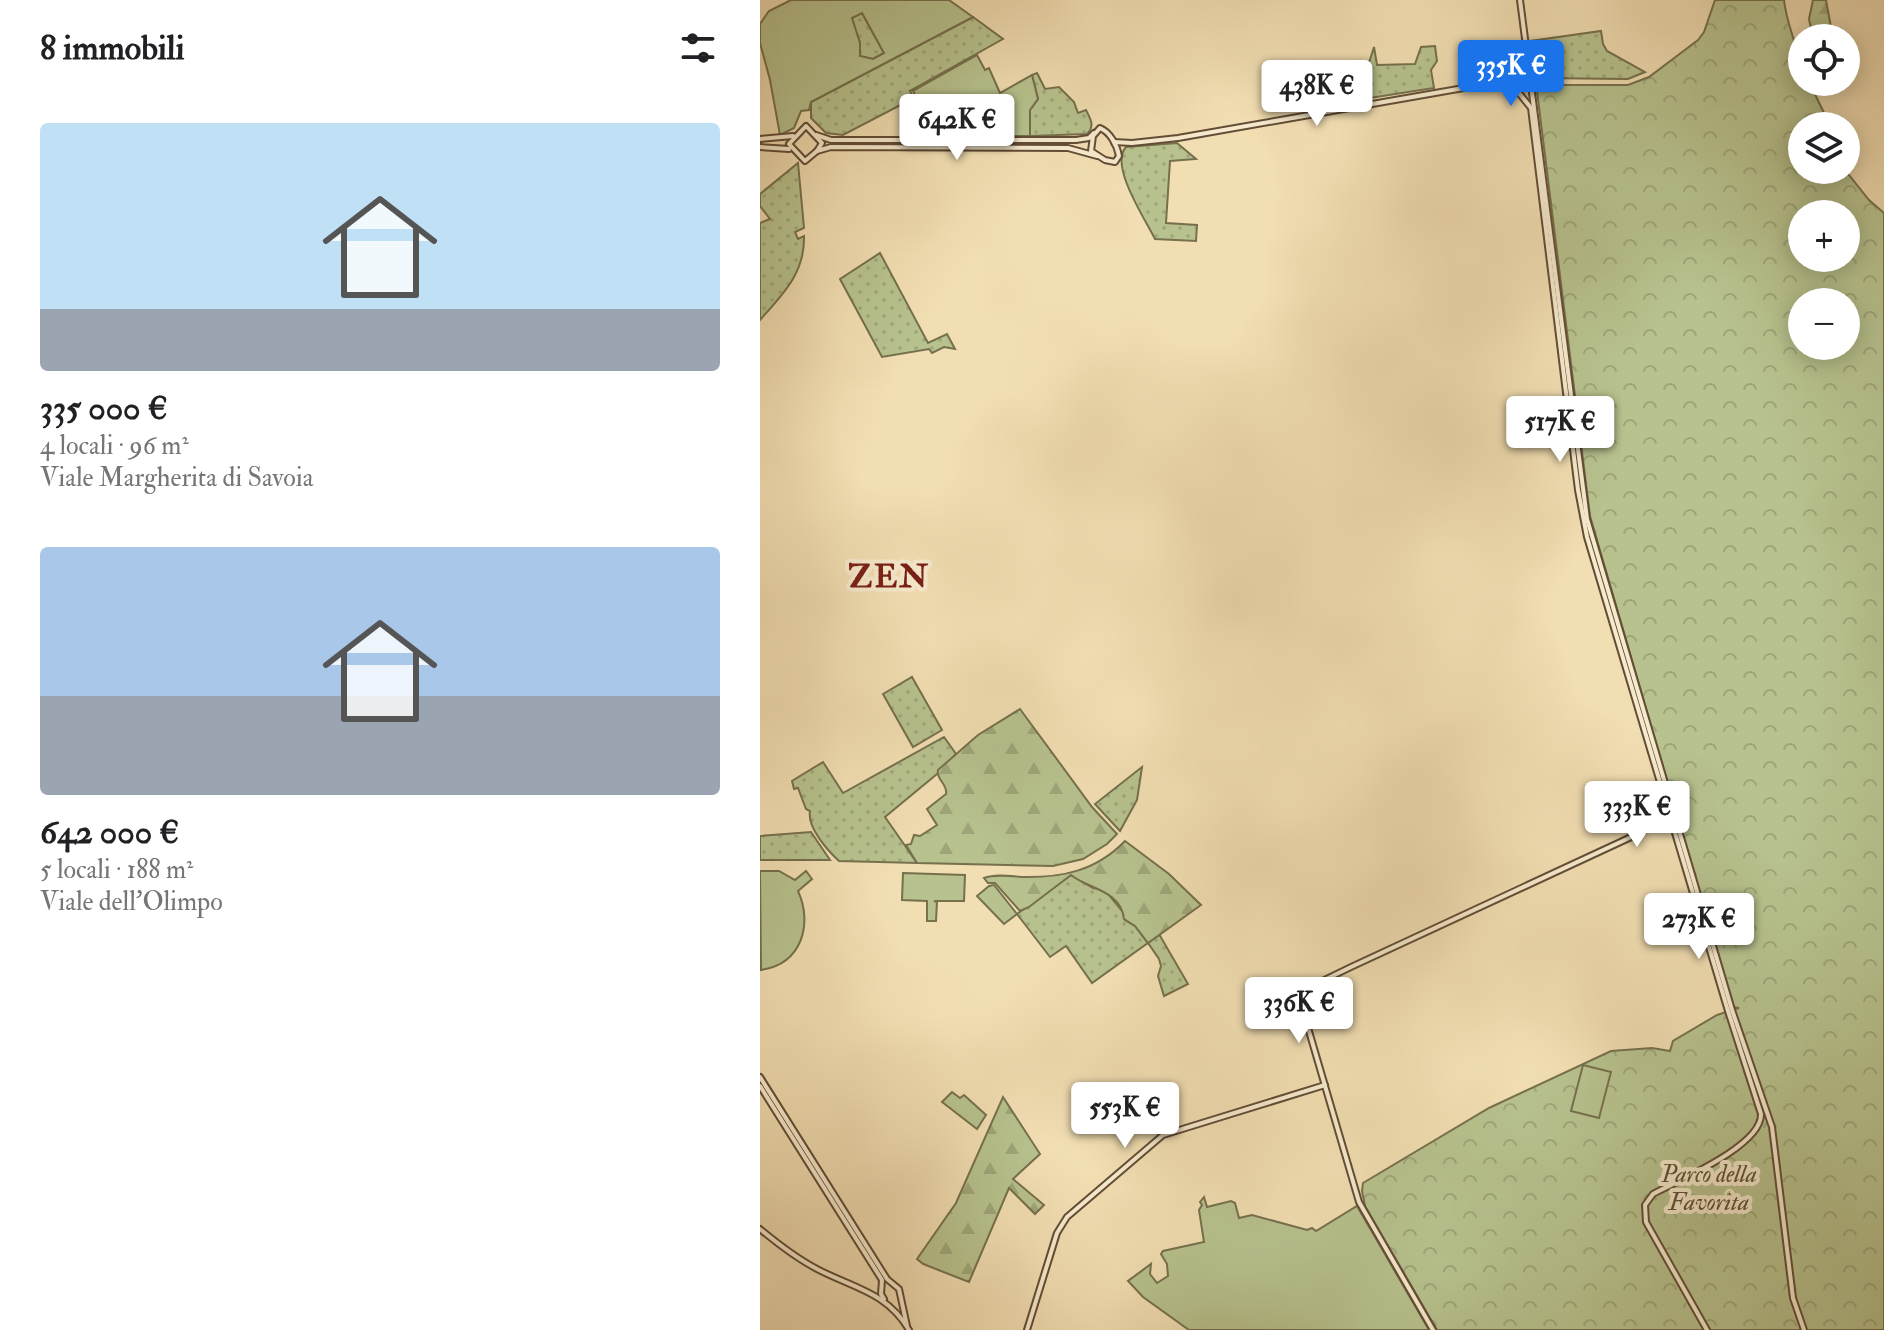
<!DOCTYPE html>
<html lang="it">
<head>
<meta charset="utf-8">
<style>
  body { margin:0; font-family:"IM FELL Double Pica",serif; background:#f2f2f2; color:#202124; height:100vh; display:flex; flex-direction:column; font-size:30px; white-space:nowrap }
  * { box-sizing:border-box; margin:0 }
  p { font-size:26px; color:#757577 }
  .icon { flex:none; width:44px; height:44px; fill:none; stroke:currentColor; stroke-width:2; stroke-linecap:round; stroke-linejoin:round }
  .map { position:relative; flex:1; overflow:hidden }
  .sheet { display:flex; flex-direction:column; background:#fff; width:760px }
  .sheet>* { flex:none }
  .tools { position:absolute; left:1028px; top:24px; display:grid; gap:16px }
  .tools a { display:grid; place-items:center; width:72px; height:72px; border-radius:50%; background:#fff; box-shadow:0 4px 20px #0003; font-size:40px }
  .price { position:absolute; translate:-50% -68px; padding:0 18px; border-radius:8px; background:#fff; color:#222; font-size:26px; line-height:52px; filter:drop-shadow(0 2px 4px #0008) }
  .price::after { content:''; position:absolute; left:50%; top:48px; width:24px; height:18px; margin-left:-12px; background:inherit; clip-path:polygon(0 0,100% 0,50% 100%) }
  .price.selected { background:#1a73e8; color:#fff }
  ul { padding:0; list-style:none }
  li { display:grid; align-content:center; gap:16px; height:424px; padding:0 40px }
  li span { display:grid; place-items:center; height:248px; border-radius:8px; color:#555 }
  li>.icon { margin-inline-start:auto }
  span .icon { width:144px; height:144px; fill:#fffc; stroke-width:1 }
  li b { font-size:34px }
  h2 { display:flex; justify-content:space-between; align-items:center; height:96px; padding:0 40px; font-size:34px }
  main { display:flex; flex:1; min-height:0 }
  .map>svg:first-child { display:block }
  .grass { fill:url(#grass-dots); stroke:#76704d; stroke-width:2 }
  .forest { fill:url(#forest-firs); stroke:#76704d; stroke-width:2 }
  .park { fill:url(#park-crowns); stroke:#76704d; stroke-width:2; fill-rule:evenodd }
  .garden { fill:#b7c28e; stroke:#76704d; stroke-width:2; fill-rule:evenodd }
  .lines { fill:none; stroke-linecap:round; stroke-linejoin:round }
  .minor-casing { stroke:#634d36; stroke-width:8 }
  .minor { stroke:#f6eacd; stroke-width:4 }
  .labels { text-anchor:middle; stroke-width:8; stroke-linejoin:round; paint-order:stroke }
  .park-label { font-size:24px; font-style:italic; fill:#5b4f33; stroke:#f6eacd }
  .district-label { font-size:32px; font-weight:bold; letter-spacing:2px; fill:#7a1f14; stroke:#f6eacd }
</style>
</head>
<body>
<main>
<section class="sheet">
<h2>8 immobili<svg class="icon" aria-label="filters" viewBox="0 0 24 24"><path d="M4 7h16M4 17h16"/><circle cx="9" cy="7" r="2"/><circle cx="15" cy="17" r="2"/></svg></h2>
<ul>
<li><span style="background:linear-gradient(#bfe0f5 75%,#9aa5b1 0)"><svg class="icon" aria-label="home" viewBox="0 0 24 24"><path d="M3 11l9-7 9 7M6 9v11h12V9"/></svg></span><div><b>335 000 €</b><p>4 locali · 96 m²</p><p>Viale Margherita di Savoia</p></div></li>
<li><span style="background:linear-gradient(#a9c7e8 60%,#9aa5b1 0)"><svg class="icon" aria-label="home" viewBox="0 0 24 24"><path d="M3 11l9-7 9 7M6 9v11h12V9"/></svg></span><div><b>642 000 €</b><p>5 locali · 188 m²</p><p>Viale dell'Olimpo</p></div></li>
</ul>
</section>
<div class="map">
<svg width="1124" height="1330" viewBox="0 0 1124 1330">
  <defs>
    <pattern id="grass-dots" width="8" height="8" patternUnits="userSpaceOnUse" patternTransform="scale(2)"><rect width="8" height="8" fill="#b7c28e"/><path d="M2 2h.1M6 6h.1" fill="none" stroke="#9ea679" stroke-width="1.8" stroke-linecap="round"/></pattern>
    <pattern id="forest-firs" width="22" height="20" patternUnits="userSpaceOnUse" patternTransform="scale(2)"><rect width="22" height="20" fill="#b7c28e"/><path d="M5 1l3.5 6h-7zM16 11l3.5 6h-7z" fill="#9ea679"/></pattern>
    <pattern id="park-crowns" width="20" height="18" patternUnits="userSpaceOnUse" patternTransform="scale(2)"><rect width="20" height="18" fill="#b7c28e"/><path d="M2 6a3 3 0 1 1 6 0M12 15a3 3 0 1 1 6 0" fill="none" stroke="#9ea679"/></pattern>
  </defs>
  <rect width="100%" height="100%" fill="#f1deb2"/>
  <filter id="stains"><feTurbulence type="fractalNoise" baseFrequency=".0025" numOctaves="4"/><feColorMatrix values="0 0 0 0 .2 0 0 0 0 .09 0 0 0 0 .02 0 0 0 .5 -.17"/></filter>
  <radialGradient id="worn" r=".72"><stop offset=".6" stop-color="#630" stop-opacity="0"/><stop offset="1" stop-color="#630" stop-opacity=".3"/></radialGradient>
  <g class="grass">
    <path d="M102,13L124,53L113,59L99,56L100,43L91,18Z"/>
    <path d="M213,17L243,39L150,91L154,98L83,135L66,133L51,118V102Z"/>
    <path d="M841,31L843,44L847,51L885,72L868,79L776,78L773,62L785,60L782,41H770Z"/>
    <path d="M675,46L677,61L671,70L674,88L597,100L614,47L617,65L655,64L661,47Z"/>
    <path d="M277,73L285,89L299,87L314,102L318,113L326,110C331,120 335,126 327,134L270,136V110L278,99L272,75Z"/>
    <path d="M417,143L436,159L410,161L406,223L437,225L436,241L395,239C385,219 349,165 366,147Z"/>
    <path d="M38,163L44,228L35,232L38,239L44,236C45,273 23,294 0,320V223L10,219L0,206V194Z"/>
    <path d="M120,253L168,343L187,334L195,349L184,347L172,353L169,349L122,357L80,279Z"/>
    <path d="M152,677L182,730L153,747L123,694Z"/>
    <path d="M184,737L196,754L177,774L125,817L157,863L79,861C67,850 47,827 50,811L46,809L38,788L34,789L32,781L63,762L83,793Z"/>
    <path d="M382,767L377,800L360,831L335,804Z"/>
    <path d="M51,832L70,860H0V836Z"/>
    <path d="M311,875L333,888L345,890L363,912L365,920L375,926L388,943L399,934L428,984L404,996L398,976L401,966L399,959L388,943L332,983L306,946L290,957L257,914Z"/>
  </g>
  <g class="forest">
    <path d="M1053,0H1066L1073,38H1053L1049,19Z"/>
    <path d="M260,709L332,807L357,834L347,844L323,859L293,866L157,863L146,845L151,844L154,835L160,836L177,825L167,809L186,794C188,784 176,780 178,770L218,735Z"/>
    <path d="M365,841L409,874L441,905L388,943L375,926L364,919C361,890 328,889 311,875L269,907L260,911L235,883H228L224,878C235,874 249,876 261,877C302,878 336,871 365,841Z"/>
    <path d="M243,1097L280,1154L253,1179L284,1205L275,1214L249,1188L209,1282L163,1264L157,1259L196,1203Z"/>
  </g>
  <path class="park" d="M955,0H1024C1027,29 1042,53 1042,82H1049L1068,121L1061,126H1042V170H1085L1109,200L1124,213V1330H677L605,1206L602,1191L603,1183L729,1108L851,1051L892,1048L910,1051L913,1041L957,1015L979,1008L973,1007L830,516L777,91V87L783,85H868L889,77L938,40L944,32ZM1042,214H1086V258H1042ZM1042,302H1086V346H1042Z"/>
  <g class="garden">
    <path d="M31,0H189L213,17L51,102L49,110L41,111L34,128L20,135L10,80L0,43V24L9,11ZM102,13L124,53L113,59L100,56V43L92,18Z"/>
    <path d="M217,55L225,70L229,68L240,93L272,75L278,99L270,110V136H177L153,91Z"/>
    <path d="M0,871H19L35,880L46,871L52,879L38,891C53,924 42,964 1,970Z"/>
    <path d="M143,873L205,875L204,901H174L177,902L176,921H167V901L142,900Z"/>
    <path d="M234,885L257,914L244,924L217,896L229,886Z"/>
    <path d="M823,1065L851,1072L839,1118L811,1111Z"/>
    <path d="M192,1092L200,1098L204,1095L226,1115L217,1129L182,1102Z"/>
    <path d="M444,1197L447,1207L471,1201L475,1203L479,1218L492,1215L547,1230L552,1228L556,1231L597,1206L669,1330H429L383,1297L368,1281L391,1264L390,1274L397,1283L408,1276L407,1264L401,1254L403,1251L444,1242L439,1210L442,1205L440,1202Z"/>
  </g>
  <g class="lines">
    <defs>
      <g id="minor">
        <path d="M760,0L827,519L972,1010L1012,1127L1033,1298L1044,1330"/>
        <path d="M751,78V83L771,108"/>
        <path d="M771,108L818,490L827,537L968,1011L1001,1114C1002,1146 919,1180 893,1194L885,1205L886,1222L947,1330"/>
        <path d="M46,126L62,143L57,151L45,161L29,144Z"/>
        <path d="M340,128C350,132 357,145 359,156L355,162L345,160L331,151L333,136Z"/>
        <path d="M56,135L71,140H316L329,138L334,133"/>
        <path d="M0,139L33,136"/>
        <path d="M354,142L372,143L418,138L738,82L752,77L768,57"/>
        <path d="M0,147L29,149"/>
        <path d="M57,151L71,147L308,148L337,156"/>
        <path d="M0,1077L127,1279L139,1289L147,1326"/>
        <path d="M0,1086L122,1280L121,1294L124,1299"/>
        <path d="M0,1229C18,1244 36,1258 57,1269C93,1288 127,1292 149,1330"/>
        <path d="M267,1330L297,1233L307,1217L403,1135L565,1085"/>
        <path d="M673,1330L599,1202L539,997L554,985L591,967L882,832L894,822L905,800"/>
      </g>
    </defs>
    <use href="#minor" class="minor-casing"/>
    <use href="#minor" class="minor"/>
  </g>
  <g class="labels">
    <g class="park-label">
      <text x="949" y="1182">Parco della<tspan x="949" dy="28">Favorita</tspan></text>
    </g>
    <g class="district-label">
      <text x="129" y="587">ZEN</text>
    </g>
  </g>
  <rect width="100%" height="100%" filter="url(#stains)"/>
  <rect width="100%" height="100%" fill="url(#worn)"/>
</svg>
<div class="tools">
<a><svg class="icon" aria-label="locate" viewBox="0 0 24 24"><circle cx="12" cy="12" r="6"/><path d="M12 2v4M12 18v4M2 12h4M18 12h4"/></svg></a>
<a><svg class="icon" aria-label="layers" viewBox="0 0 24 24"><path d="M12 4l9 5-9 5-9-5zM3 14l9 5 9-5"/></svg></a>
<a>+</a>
<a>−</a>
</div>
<b class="price selected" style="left:751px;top:108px">335K €</b>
<b class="price" style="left:557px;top:128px">438K €</b>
<b class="price" style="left:197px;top:162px">642K €</b>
<b class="price" style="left:800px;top:464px">517K €</b>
<b class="price" style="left:877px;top:849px">333K €</b>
<b class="price" style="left:939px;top:961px">273K €</b>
<b class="price" style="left:539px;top:1045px">336K €</b>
<b class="price" style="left:365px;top:1150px">553K €</b>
</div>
</main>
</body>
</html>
